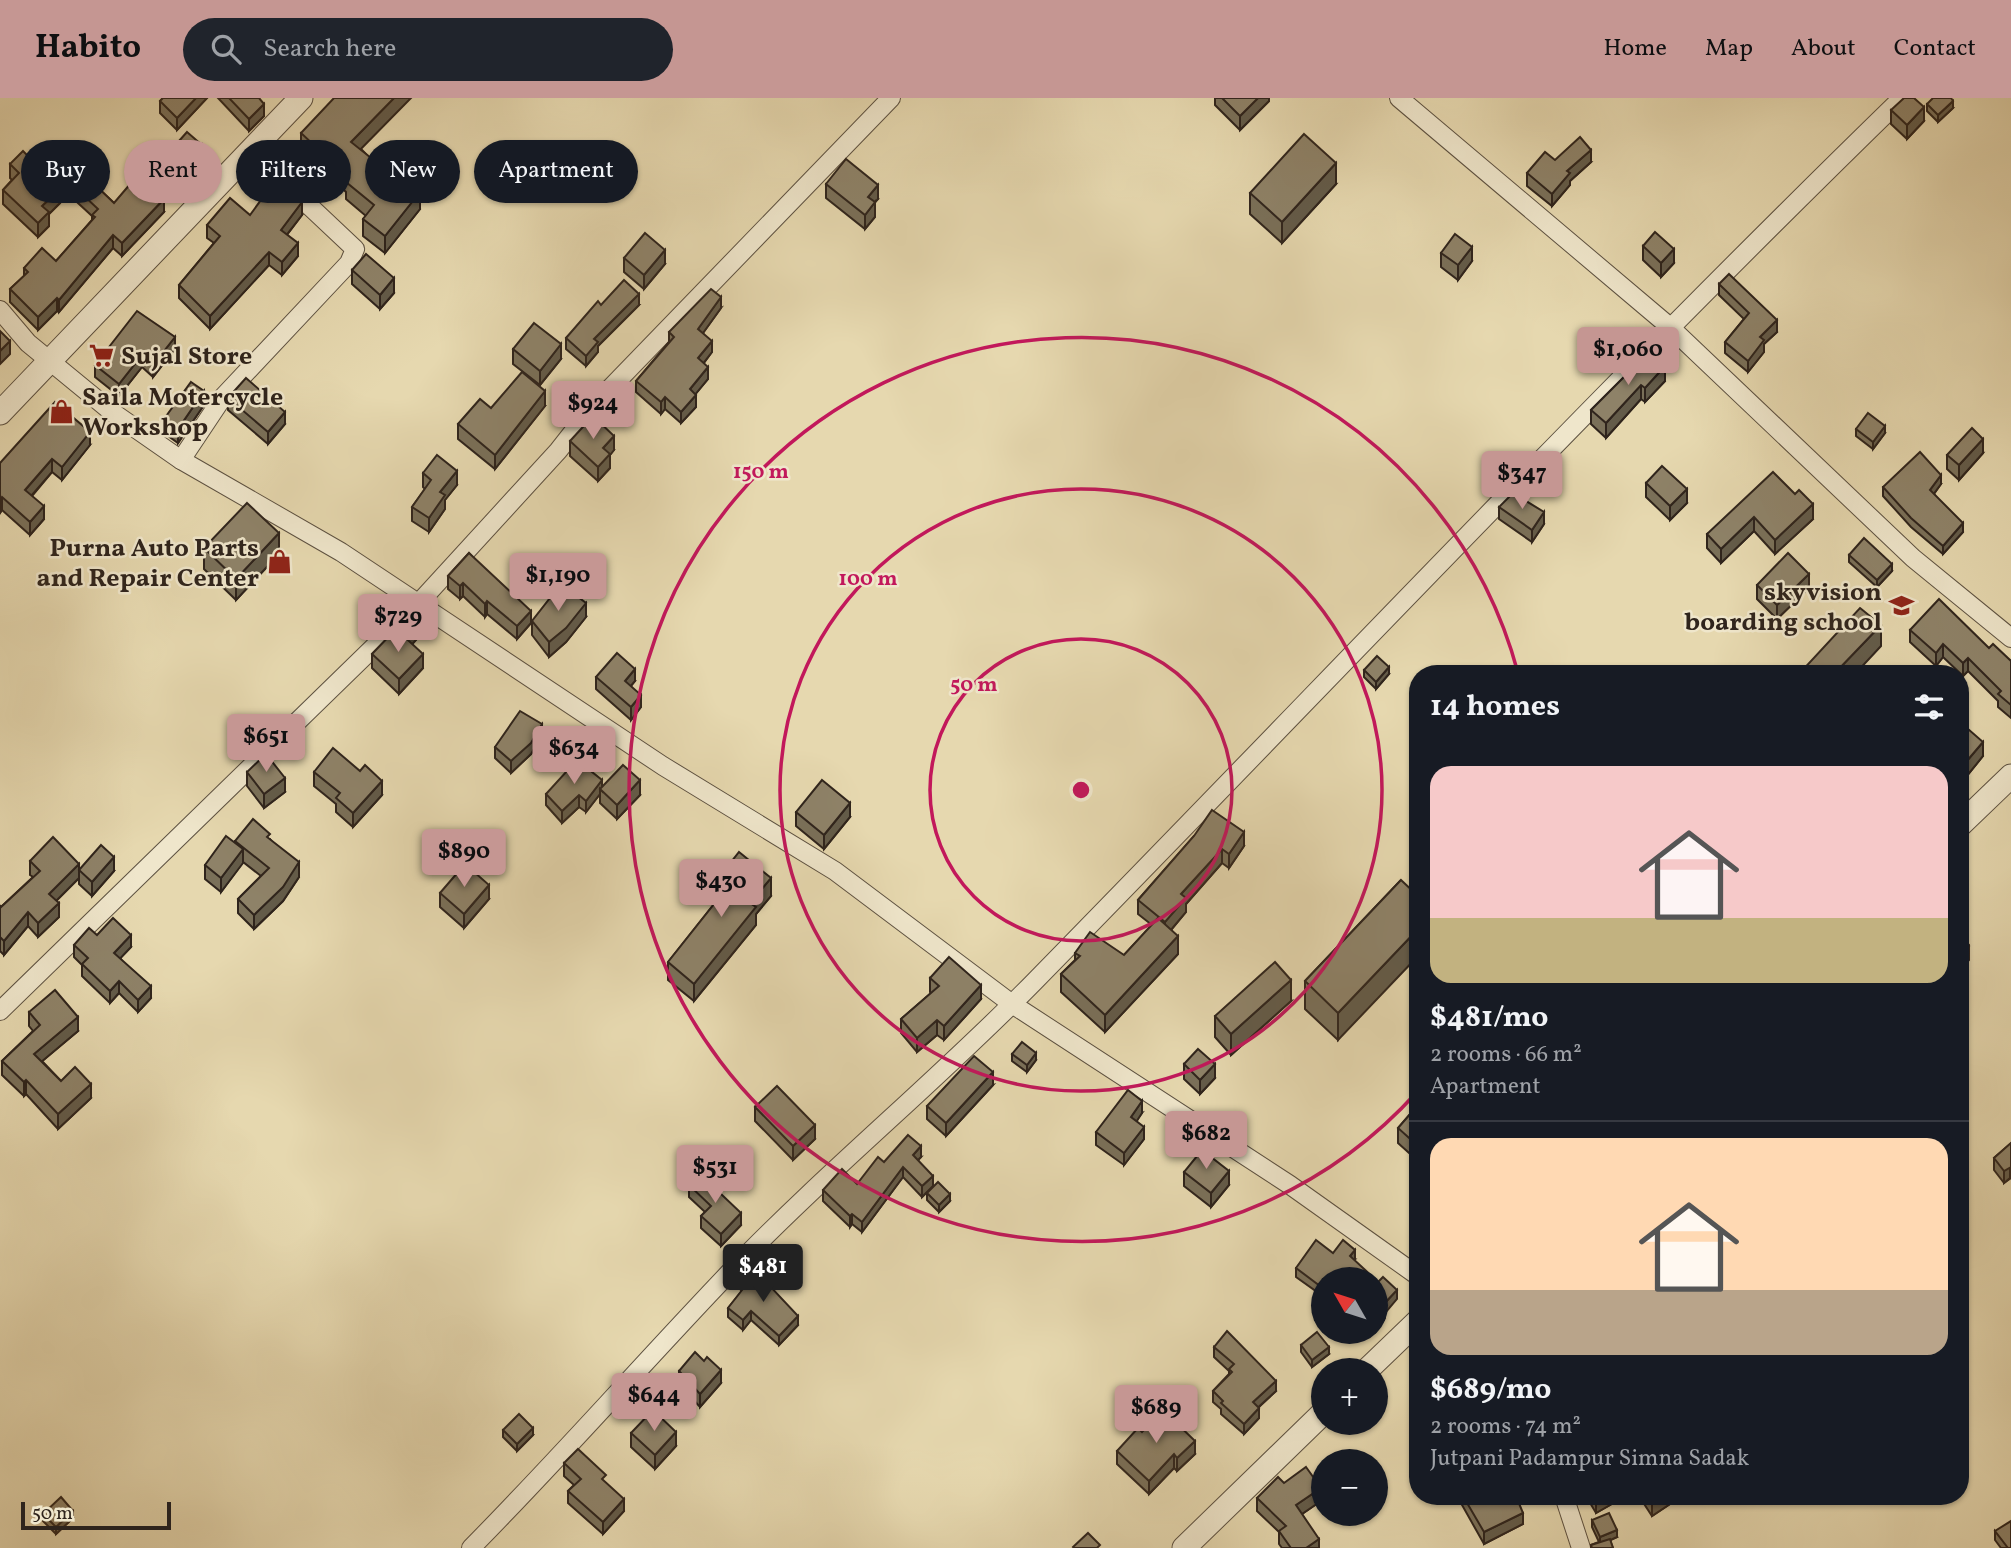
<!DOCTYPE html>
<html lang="en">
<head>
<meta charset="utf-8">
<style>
  body { margin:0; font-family:Vollkorn,serif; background:#20242c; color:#f1f3f6; height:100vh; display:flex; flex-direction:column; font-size:26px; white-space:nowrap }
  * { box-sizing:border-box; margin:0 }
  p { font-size:23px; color:#9ea1a6 }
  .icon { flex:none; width:38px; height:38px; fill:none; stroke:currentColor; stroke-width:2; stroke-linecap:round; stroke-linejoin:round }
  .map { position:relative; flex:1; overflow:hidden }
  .details { position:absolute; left:1409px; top:567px; width:560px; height:840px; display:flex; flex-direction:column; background:#171b24; border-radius:28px; box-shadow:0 2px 5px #0004 }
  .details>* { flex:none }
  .banner { position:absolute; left:21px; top:42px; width:665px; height:63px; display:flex; gap:14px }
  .needle { width:46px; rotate:309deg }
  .controls { position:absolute; left:1311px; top:1169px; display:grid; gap:14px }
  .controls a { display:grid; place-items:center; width:77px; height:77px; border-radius:50%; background:#171b24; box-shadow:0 2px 5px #0004; font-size:35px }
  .scale { position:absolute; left:21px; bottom:18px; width:150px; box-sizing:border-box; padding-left:7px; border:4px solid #2f241c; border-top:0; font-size:19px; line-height:24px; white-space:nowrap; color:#2f241c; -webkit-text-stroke:5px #efe6cb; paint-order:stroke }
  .price { position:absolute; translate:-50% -60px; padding:0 16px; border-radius:7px; background:#c59692; color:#111; font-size:23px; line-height:46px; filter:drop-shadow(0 2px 4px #0008) }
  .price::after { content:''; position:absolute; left:50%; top:42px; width:21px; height:16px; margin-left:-10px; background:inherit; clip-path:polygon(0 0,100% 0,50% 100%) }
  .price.current { background:#222; color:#fff }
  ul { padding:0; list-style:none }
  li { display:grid; align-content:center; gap:14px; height:371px; padding:0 21px }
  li+li { border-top:2px solid #363941 }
  li span { display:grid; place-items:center; height:217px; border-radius:21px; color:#555 }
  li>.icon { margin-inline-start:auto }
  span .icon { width:126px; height:126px; fill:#fffc; stroke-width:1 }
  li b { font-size:30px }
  h2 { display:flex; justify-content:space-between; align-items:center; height:84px; padding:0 21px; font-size:30px }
  .tag { padding:0 24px; border-radius:32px; background:#171b24; box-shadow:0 2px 5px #0004; font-size:24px; line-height:63px }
  .tag.current { background:#c59692; color:#111 }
  header { display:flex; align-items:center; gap:42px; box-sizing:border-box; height:98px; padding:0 35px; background:#c59692; color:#111 }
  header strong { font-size:33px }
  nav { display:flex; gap:38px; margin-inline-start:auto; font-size:24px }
  .search { width:490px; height:63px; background:#20242c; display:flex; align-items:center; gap:18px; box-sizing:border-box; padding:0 24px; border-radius:38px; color:#9ea1a6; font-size:26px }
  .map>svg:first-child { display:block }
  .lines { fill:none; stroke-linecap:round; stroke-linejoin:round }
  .minor-casing { stroke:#5d5141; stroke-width:20 }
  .tertiary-casing { stroke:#5d5141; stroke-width:25 }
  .minor { stroke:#efe6cb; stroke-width:18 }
  .tertiary { stroke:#efe6cb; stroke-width:23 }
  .wall { fill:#7a7059; stroke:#2f241c; stroke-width:2 }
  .shaded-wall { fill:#635b49; stroke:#2f241c; stroke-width:2 }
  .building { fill:#8e8268; stroke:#2f241c; stroke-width:2 }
  .ring { fill:none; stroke:#c2185b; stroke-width:3.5 }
  .labels { text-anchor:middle; stroke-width:5; stroke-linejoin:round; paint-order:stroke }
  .poi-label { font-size:26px; font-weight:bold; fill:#2f241c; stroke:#efe6cb; text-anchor:start }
  .centre { fill:#c2185b; stroke:#efe6cb; stroke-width:3.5 }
  .ring-label { font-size:21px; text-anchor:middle; font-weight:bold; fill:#c2185b; stroke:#efe6cb; stroke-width:5; stroke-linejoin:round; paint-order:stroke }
</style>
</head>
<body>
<header>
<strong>Habito</strong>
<div class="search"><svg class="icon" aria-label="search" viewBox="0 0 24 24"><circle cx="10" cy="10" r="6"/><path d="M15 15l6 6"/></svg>Search here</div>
<nav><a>Home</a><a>Map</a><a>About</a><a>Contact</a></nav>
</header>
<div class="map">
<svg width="2011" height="1450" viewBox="0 0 2011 1450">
  <rect width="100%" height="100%" fill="#e6d8af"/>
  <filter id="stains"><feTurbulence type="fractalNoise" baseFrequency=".00286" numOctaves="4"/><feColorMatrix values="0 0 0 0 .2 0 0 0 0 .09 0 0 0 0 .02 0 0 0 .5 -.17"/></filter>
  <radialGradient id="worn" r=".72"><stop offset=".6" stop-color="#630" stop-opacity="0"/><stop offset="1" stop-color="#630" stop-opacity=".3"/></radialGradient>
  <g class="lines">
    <defs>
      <g id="minor">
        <path d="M1399,0L1670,229L1913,460L2011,540"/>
        <path d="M0,212L28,245L112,314L181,362L341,454L663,668L835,773L1012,906L1290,1087L1418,1178"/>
        <path d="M181,362L223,299L349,165L355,151L250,52"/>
        <path d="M0,913L417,507L558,353L595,306L891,0"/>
        <path d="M1564,1398L1581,1450"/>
        <path d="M471,1450C560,1360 643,1265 730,1174C827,1073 936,984 1034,884C1323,589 1606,288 1902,0"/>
      </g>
      <g id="tertiary">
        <path d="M0,315L301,0"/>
        <path d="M1960,727L2011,678"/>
        <path d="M1367,1272L1418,1223"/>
        <path d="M1184,1450L1323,1315"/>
      </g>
    </defs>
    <use href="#minor" class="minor-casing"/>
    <use href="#tertiary" class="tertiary-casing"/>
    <use href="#minor" class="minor"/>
    <use href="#tertiary" class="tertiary"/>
  </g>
  <g class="wall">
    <path d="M163,0H207L177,32L160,15V3Z"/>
    <path d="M218,0H259L264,18L249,33Z"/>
    <path d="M1215,0H1269V3L1240,32L1215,7Z"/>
    <path d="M1927,6L1953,10L1938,24L1927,13Z"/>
    <path d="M1891,12L1924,23L1907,41L1891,26Z"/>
    <path d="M301,35L361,51L420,111L385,155L363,138V121L366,118L346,101V94L301,52Z"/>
    <path d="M171,52L202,61L187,79L171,66Z"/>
    <path d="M1555,62L1591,64L1570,83V87L1552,108L1527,88V75Z"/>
    <path d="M10,66L60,105L49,116V128L38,139L3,106V92L12,82L10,80Z"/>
    <path d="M65,80L99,87L97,89L114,105L164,114L122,158L113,150L59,214L57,213L38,232L10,204V191L24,178V170L56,163L92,122V118L65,93Z"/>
    <path d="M826,86L878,101L875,104V119L865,131L826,100Z"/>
    <path d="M1336,86L1282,145L1250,116V95Z"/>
    <path d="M250,117H302L287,137L298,158L282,177L269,167L210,231L179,200V187L214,145L207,140V127Z"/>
    <path d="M1643,148L1674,165L1661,179L1643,162Z"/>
    <path d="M1441,155L1472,163L1458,182L1441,169Z"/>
    <path d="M624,160L665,166L644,191L624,174Z"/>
    <path d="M352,172L394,195L380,211L352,186Z"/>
    <path d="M1719,186L1777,234L1764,246V254L1748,274L1725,255V244L1744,221L1719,197Z"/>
    <path d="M601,207H639L598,248V254L586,268L566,251V240Z"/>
    <path d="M721,210L703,235L712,254L704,265L708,281L695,296L696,309L681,325L665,311L661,316L636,294V283L669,244V234Z"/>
    <path d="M175,251L153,279L142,269L119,298L95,279V267Z"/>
    <path d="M513,251L561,261L540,287L513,266Z"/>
    <path d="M1649,254L1665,283L1645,304L1641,301L1606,340L1591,326V312Z"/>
    <path d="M228,300L285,326L268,346L228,312Z"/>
    <path d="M204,307L178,345L164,335V321Z"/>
    <path d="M545,308L495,371L458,341V326L491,310Z"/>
    <path d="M1856,331L1885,335L1873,351L1856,338Z"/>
    <path d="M570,343L614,352L610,357V370L598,383L570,358Z"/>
    <path d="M90,347L62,382L52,374L32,398L44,421L30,437L2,412L0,415V365Z"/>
    <path d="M1983,355L1959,382L1947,371V357Z"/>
    <path d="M423,375L457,387L445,402V411L429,434L412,423V409L425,391L423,389Z"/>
    <path d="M1646,385L1687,405L1670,422L1646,399Z"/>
    <path d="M1941,386L1934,396L1963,434L1943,456L1911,429L1883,398V389Z"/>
    <path d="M1795,396L1813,421L1775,456L1754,433L1721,465L1707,450V436Z"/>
    <path d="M1499,409L1544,426L1532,444L1499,421Z"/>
    <path d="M204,450L279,456L236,502L204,471Z"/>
    <path d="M469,455L531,525L517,541L487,516L485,519L463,498L460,501L448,491V478Z"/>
    <path d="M1849,457L1892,473L1877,489L1849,464Z"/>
    <path d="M1757,487L1809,490L1777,521L1757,501Z"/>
    <path d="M586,519L566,544L549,559L532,537V523Z"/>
    <path d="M397,529L424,533L412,546L423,570L399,596L372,570V556L397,531Z"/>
    <path d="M1910,532L1989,550L2011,563V620L1998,609V603L1968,573L1963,578L1943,559L1936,568L1910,544Z"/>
    <path d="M1364,572L1389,576L1376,591L1364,579Z"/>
    <path d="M596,579L635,583L631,588L641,609L631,622L596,591Z"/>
    <path d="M1960,624L1983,658L1966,679L1960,674Z"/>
    <path d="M542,637L531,656L511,675L495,660V649Z"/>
    <path d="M247,674L285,694L264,710L247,688Z"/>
    <path d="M314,674L382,697L353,729L336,714V706L314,688Z"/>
    <path d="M602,689L640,697L617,721L600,705V696L586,714L579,709L562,725L546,707V696Z"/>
    <path d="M796,714L850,719L824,751L796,728Z"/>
    <path d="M1194,738L1244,748L1229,770L1222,765L1186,806V814L1171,832L1178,856L1105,934L1061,894V876L1075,862V855L1124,857L1152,827L1138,816V802Z"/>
    <path d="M270,741L299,779L283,803L254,831L238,815V801L261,778L243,764L221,794L205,781V767L235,745V743Z"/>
    <path d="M30,763L79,771L114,773L92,798L79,786V780L56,803L59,819L38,839L28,828L4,857L0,853V808L1,809L33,779L30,777Z"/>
    <path d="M724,773L771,798L756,816V827L694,903L668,882V864L725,792L724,791Z"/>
    <path d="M1401,782L1338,942L1305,911V883Z"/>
    <path d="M440,795L489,801L464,830L440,809Z"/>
    <path d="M97,837L131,849L120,860L151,900L138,914L119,895L110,905L82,878V867L74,859V847Z"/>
    <path d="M930,880L981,901L944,942L937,937L917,954L901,935V921L931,895L930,894Z"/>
    <path d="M1291,903L1231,957L1215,939V918Z"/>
    <path d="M29,914L78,933L42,963L61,983L91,1000L58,1031L26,996L24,998L2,977V963L33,933L29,928Z"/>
    <path d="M1012,956L1036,962L1027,974L1012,963Z"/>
    <path d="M1184,966L1215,980L1200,996L1184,981Z"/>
    <path d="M993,987L946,1038L927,1021V1008Z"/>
    <path d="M1418,1007V1063L1398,1045V1030Z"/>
    <path d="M755,1009L815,1041L793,1062L755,1023Z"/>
    <path d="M1142,1015L1136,1023L1144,1041L1124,1067L1096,1047V1034Z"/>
    <path d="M2011,1045V1080L2004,1085L1994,1072V1060Z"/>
    <path d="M921,1059L918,1062L933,1088L922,1099L903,1079L862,1134L852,1126L850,1129L823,1103V1092L857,1086L884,1064Z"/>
    <path d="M1184,1074L1229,1087L1211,1109L1184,1088Z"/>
    <path d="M689,1087L741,1127L721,1148L701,1130V1118L705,1114L689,1099Z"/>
    <path d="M927,1095L950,1103L939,1114L927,1102Z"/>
    <path d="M1333,1155L1355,1161L1323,1181V1192L1320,1196L1296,1179V1170Z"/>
    <path d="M740,1182L798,1227L779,1247L751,1222L743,1232L728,1219V1210L742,1193L740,1191Z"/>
    <path d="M1301,1247L1329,1256L1312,1269L1301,1254Z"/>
    <path d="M1214,1249L1276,1293L1259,1309V1320L1244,1336L1221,1316V1311L1213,1304V1293L1229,1276V1273L1214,1259Z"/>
    <path d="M1418,1251V1273L1413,1267V1254Z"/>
    <path d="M679,1273L721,1285L700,1309L679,1286Z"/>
    <path d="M503,1332L533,1337L517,1353L503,1339Z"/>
    <path d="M1142,1334L1195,1356L1177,1373L1174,1370L1149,1396L1117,1366V1353Z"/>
    <path d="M631,1335L676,1348L655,1371L631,1349Z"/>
    <path d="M564,1365L606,1385L624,1413L603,1436L568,1405V1393L574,1387L564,1378Z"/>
    <path d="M1284,1385L1321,1403L1302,1416L1319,1450H1282L1279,1446V1434L1257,1413V1400Z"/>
    <path d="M1457,1398H1516L1523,1426L1484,1446Z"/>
    <path d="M1586,1398H1624V1399L1596,1415Z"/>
    <path d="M1639,1398H1682L1652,1418Z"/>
    <path d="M43,1416L73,1420L56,1436L43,1423Z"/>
    <path d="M1592,1422L1617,1439L1610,1442L1613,1450H1591V1447L1599,1444L1592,1429Z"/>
    <path d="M1995,1433L2011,1450H2001L1995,1442Z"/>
  </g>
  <g class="shaded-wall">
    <path d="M196,0H207L177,32V20Z"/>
    <path d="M394,0H411L351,61V44Z"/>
    <path d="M1258,0H1269V3L1240,32V18Z"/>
    <path d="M1953,3V10L1938,24V17Z"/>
    <path d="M264,6V18L249,33V21Z"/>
    <path d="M1924,9V23L1907,41V27Z"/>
    <path d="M202,47V61L187,79V65Z"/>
    <path d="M1591,52V64L1570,83V87L1552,108V96L1567,73Z"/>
    <path d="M1336,65V86L1282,145V124Z"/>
    <path d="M99,74V87L91,96V83Z"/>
    <path d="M878,87V101L868,113V99Z"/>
    <path d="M60,91V105L49,116V128L38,139V125L42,108Z"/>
    <path d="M420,94V111L385,155V138Z"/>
    <path d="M164,101V114L122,158V145Z"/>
    <path d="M302,104V117L281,144V132Z"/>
    <path d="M875,104V119L865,131V117Z"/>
    <path d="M113,137V150L59,214V202Z"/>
    <path d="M298,145V158L282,177V164Z"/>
    <path d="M1472,149V163L1458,182V167Z"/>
    <path d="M1674,151V165L1661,179V165Z"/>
    <path d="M665,152V166L644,191V177Z"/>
    <path d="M269,154V167L210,231V218Z"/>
    <path d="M394,180V195L380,211V197Z"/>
    <path d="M639,196V207L598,248V254L586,268V258L594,241Z"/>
    <path d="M721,199V210L698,242V231Z"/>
    <path d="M57,200V213L38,232V219Z"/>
    <path d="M1777,222V234L1764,246V254L1748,274V263L1760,239Z"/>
    <path d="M175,239V251L153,279V267Z"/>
    <path d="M10,243V256L0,266V253Z"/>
    <path d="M712,243V254L698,272V260Z"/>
    <path d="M561,246V261L540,287V273Z"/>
    <path d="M142,257V269L119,298V286Z"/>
    <path d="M1665,268V283L1645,304V290Z"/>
    <path d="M708,269V281L690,303V291Z"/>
    <path d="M1641,287V301L1606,340V325Z"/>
    <path d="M204,293V307L178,345V331Z"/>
    <path d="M545,293V308L495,371V357Z"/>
    <path d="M696,297V309L681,325V314Z"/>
    <path d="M665,299V311L661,316V304Z"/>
    <path d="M285,314V326L268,346V334Z"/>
    <path d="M1885,328V335L1873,351V344Z"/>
    <path d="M90,334V347L62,382V369Z"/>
    <path d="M614,338V352L610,357V370L598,383V369L603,350Z"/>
    <path d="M1983,341V355L1959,382V367Z"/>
    <path d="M52,361V374L25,405V392Z"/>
    <path d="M457,373V387L445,402V411L429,434V420L440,394Z"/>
    <path d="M1941,377V386L1930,401V392Z"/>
    <path d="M1687,391V405L1670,422V408Z"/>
    <path d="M2,399V412L0,415V402Z"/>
    <path d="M1813,406V421L1775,456V442Z"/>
    <path d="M44,408V421L30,437V424Z"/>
    <path d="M1544,414V426L1532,444V432Z"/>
    <path d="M1754,419V433L1721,465V451Z"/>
    <path d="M1963,425V434L1943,456V448Z"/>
    <path d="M279,435V456L236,502V481Z"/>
    <path d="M1892,466V473L1877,489V482Z"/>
    <path d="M1809,476V490L1777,521V507Z"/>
    <path d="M463,485V498L460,501V488Z"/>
    <path d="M487,503V516L485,519V506Z"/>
    <path d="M586,505V519L566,544L549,559V544Z"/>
    <path d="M531,513V525L517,541V528Z"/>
    <path d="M424,519V533L407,552V538Z"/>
    <path d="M1881,527V548L1855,576H1834Z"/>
    <path d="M1943,546V559L1936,568V555Z"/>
    <path d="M423,556V570L399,596V581Z"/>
    <path d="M1968,560V573L1963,578V565Z"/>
    <path d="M1389,569V576L1376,591V584Z"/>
    <path d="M635,571V583L625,595V583Z"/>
    <path d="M641,597V609L631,622V609Z"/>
    <path d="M542,626V637L531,656L511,675V663Z"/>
    <path d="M1983,644V658L1966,679V664Z"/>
    <path d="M285,680V694L264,710V696Z"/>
    <path d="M602,682V693L600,691V696L586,714V703Z"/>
    <path d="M640,682V697L617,721V707Z"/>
    <path d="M382,683V697L353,729V715Z"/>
    <path d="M579,697V709L562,725V713Z"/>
    <path d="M850,705V719L824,751V737Z"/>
    <path d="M1244,734V748L1229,770V756Z"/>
    <path d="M243,751V765L221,794V780Z"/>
    <path d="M1222,751V765L1186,806V814L1165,839V824L1181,796Z"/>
    <path d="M114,759V773L92,798V784Z"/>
    <path d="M299,764V779L283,803L254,831V817Z"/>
    <path d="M79,766V780L49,810V796Z"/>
    <path d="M771,780V798L756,816V827L694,903V886L750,805Z"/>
    <path d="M489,787V801L464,830V816Z"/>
    <path d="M59,805V819L38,839V825Z"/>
    <path d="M28,814V828L4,857V843Z"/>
    <path d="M1418,831V858L1338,942V915Z"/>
    <path d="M131,837V849L114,867V855Z"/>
    <path d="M1178,838V856L1105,934V917Z"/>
    <path d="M1969,848V862L1960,871V857Z"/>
    <path d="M1291,882V903L1231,957V936Z"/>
    <path d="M119,883V895L110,905V893Z"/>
    <path d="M981,887V901L944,942V928Z"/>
    <path d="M151,888V900L138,914V902Z"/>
    <path d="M78,919V933L34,970V956Z"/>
    <path d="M937,922V937L917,954V940Z"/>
    <path d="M1036,955V962L1027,974V967Z"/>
    <path d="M1215,966V980L1200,996V982Z"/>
    <path d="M993,974V987L946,1038V1025Z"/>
    <path d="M26,982V996L24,998V984Z"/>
    <path d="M91,986V1000L58,1031V1016Z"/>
    <path d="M1142,1003V1015L1131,1032V1019Z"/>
    <path d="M815,1027V1041L793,1062V1048Z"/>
    <path d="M1144,1029V1041L1124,1067V1055Z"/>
    <path d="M921,1048V1059L913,1067V1057Z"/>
    <path d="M2010,1068V1080L2004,1085V1073Z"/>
    <path d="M903,1069V1079L862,1134V1124Z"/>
    <path d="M1229,1073V1087L1211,1109V1095Z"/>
    <path d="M933,1078V1088L922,1099V1088Z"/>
    <path d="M950,1096V1103L939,1114V1107Z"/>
    <path d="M741,1115V1127L721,1148V1136Z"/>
    <path d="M852,1116V1126L850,1129V1118Z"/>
    <path d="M1355,1152V1161L1350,1167V1158Z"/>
    <path d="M1323,1183V1192L1320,1196V1188Z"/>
    <path d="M1397,1192V1201L1385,1215V1220L1376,1233V1225L1381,1209Z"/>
    <path d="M751,1213V1222L743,1232V1222Z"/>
    <path d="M798,1218V1227L779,1247V1238Z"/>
    <path d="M1329,1249V1256L1312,1269V1262Z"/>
    <path d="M721,1272V1285L700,1309V1296Z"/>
    <path d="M1276,1283V1293L1253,1314V1304Z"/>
    <path d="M1259,1310V1320L1244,1336V1326Z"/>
    <path d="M533,1330V1337L517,1353V1346Z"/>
    <path d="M676,1334V1348L655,1371V1357Z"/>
    <path d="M1195,1343V1356L1177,1373V1360Z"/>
    <path d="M1174,1356V1370L1149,1396V1383Z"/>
    <path d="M1321,1390V1403L1296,1420V1407Z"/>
    <path d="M1602,1398H1624V1399L1596,1415V1401Z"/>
    <path d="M1652,1398H1682L1652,1418Z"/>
    <path d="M624,1401V1413L603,1436V1424Z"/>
    <path d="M73,1413V1420L56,1436V1429Z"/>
    <path d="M1523,1415V1426L1484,1446V1434Z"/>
    <path d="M1617,1432V1439L1600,1447V1439Z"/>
    <path d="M1319,1441V1450H1306Z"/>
  </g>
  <g class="building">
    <path d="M163,0H196L177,20L160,3Z"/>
    <path d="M229,0H259L264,6L249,21Z"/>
    <path d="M334,0H394L351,44L396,80L399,77L420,94L385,138L363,121L374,107L346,84L349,80L301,35Z"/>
    <path d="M1222,0H1258L1240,18Z"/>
    <path d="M1904,0H1914L1924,9L1907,27L1891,12Z"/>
    <path d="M1933,0H1951L1953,3L1938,17L1927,6Z"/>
    <path d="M187,34L202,47L187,65L171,52Z"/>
    <path d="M1304,36L1336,65L1282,124L1250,95Z"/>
    <path d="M1580,39L1591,52L1567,73L1570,75L1552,96L1527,75L1545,54L1555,62Z"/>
    <path d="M23,53L60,91L42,108L49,114L38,125L3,92L19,75L10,66Z"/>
    <path d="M83,60L99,74L91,83L114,105L137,78L164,101L122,145L113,137L59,202L57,200L38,219L10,191L28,174L24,170L42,150L56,163L95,119L92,117L98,111L65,80Z"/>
    <path d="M846,61L878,87L868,99L875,104L865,117L826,86Z"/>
    <path d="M275,83L302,104L281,132L298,145L282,164L269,154L210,218L179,187L220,138L207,127L230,100L250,117Z"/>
    <path d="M1655,134L1674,151L1661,165L1643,148Z"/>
    <path d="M645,135L665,152L644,177L624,160Z"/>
    <path d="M1455,136L1472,149L1458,167L1441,155Z"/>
    <path d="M366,156L394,180L380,197L352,172Z"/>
    <path d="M1729,176L1777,222L1760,239L1764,242L1748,263L1725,244L1749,215L1719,186Z"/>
    <path d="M624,182L639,196L594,241L598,244L586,258L566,240L598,203L601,207Z"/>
    <path d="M711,191L721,199L698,231L712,243L698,260L708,269L690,291L696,297L681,314L665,299L661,304L636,283L674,239L669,234Z"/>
    <path d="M137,213L175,239L153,267L142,257L119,286L95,267Z"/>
    <path d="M534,225L561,246L540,273L513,251Z"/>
    <path d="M0,233L10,243L0,253Z"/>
    <path d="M1649,254L1665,268L1645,290L1641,287L1606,325L1591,312Z"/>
    <path d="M522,274L545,293L495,357L458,326L480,301L491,310Z"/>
    <path d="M246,280L285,314L268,334L228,300Z"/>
    <path d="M191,284L204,293L178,331L164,321Z"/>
    <path d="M55,304L90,334L62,369L52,361L25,392L44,408L30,424L2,399L0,402V365Z"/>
    <path d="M1868,315L1885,328L1873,344L1856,331Z"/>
    <path d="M593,318L614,338L603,350L610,356L598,369L570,343Z"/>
    <path d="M1972,330L1983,341L1959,367L1947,357Z"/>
    <path d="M1920,354L1941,377L1930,392L1963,425L1943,448L1911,420L1883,389Z"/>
    <path d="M437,357L457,373L440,394L445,397L429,420L412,409L431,382L423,375Z"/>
    <path d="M1662,368L1687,391L1670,408L1646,385Z"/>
    <path d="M1773,374L1795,396L1799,392L1813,406L1775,442L1754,419L1721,451L1707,436Z"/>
    <path d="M1513,395L1544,414L1532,432L1499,409Z"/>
    <path d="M247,405L279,435L236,481L204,450Z"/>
    <path d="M1864,440L1892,466L1877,482L1849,457Z"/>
    <path d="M469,455L531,513L517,528L487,503L485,506L463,485L460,488L448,478Z"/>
    <path d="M1788,455L1809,476L1777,507L1757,487Z"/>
    <path d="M561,486L586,505L566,530L549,544L532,523Z"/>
    <path d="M1939,501L1989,550L1993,546L2011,563V607L1998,596L2001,593L1968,560L1963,565L1943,546L1936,555L1910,532Z"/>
    <path d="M1860,510L1881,527L1834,576H1799Z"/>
    <path d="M415,511L424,519L407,538L397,529Z"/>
    <path d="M396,531L423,556L399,581L372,556Z"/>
    <path d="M617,555L635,571L625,583L641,597L631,609L596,579Z"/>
    <path d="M1377,558L1389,569L1376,584L1364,572Z"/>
    <path d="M520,613L542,626L531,645L511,663L495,649Z"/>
    <path d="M1960,624L1983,644L1966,664L1960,660Z"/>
    <path d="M333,650L360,673L365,667L382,683L353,715L336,700L340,695L314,674Z"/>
    <path d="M266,656L285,680L264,696L247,674Z"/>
    <path d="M577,662L602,682L586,703L579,697L562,713L546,696Z"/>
    <path d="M623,667L640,682L617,707L600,691Z"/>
    <path d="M822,682L850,705L824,737L796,714Z"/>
    <path d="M1212,712L1244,734L1229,756L1222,751L1181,796L1186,800L1165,824L1138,802L1194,738Z"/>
    <path d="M253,721L270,736L267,739L299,764L283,789L254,817L238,801L269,770L235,743Z"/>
    <path d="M226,738L243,751L221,780L205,767Z"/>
    <path d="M53,739L79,766L49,796L59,805L38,825L28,814L4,843L0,839V808L1,809L40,773L30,763Z"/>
    <path d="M101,747L114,759L92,784L79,772Z"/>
    <path d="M739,754L771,780L750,805L756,809L694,886L668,864L734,781L724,773Z"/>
    <path d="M465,766L489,787L464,816L440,795Z"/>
    <path d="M1401,782L1418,798V831L1338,915L1305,883Z"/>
    <path d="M113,820L131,837L114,855L151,888L138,902L119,883L110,893L82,866L88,860L74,847L89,830L97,837Z"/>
    <path d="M1158,820L1178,838L1105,917L1061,876L1080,858L1075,855L1090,834L1124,857Z"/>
    <path d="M1960,838L1969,848L1960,857Z"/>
    <path d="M949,859L981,887L944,928L937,922L917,940L901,921L939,888L930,880Z"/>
    <path d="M1275,864L1291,882L1231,936L1215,918Z"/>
    <path d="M55,892L78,919L34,956L61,983L75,969L91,986L58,1016L26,982L24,984L2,963L40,927L29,914Z"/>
    <path d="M1022,944L1036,955L1027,967L1012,956Z"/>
    <path d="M1198,951L1215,966L1200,982L1184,966Z"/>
    <path d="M974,958L993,974L946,1025L927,1008Z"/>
    <path d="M777,988L815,1027L793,1048L755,1009Z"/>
    <path d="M1128,992L1142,1003L1131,1019L1144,1029L1124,1055L1096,1034Z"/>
    <path d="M1418,1007V1048L1398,1030Z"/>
    <path d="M908,1037L921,1048L913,1057L933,1078L922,1088L903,1069L862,1124L852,1116L850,1118L823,1092L842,1071L857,1086L878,1059L884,1064Z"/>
    <path d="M2011,1045V1069L2004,1073L1994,1060Z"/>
    <path d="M1202,1052L1229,1073L1211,1095L1184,1074Z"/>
    <path d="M700,1076L741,1115L721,1136L701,1118L711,1108L689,1087Z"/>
    <path d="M938,1084L950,1096L939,1107L927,1095Z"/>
    <path d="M1316,1142L1333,1155L1343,1142L1355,1152L1350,1158L1375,1181H1323V1183L1320,1188L1296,1170Z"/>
    <path d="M752,1169L798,1218L779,1238L751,1213L743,1222L728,1210L746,1187L740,1182Z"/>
    <path d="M1383,1179L1397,1192L1381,1209L1385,1211L1376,1225V1182L1378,1184Z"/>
    <path d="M1227,1233L1276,1283L1253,1304L1259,1310L1244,1326L1221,1305L1223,1303L1213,1293L1232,1274L1229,1271L1234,1266L1214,1249Z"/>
    <path d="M1317,1234L1329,1249L1312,1262L1301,1247Z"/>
    <path d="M1418,1251V1260L1413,1254Z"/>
    <path d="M695,1254L704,1263L707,1259L721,1272L700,1296L679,1273Z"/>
    <path d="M653,1312L676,1334L655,1357L631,1335Z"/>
    <path d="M1163,1312L1195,1343L1177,1360L1174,1356L1149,1383L1117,1353L1138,1330L1142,1334Z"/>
    <path d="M519,1316L533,1330L517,1346L503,1332Z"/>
    <path d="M578,1351L606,1377L602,1381L624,1401L603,1424L568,1393L581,1381L564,1365Z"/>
    <path d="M1306,1369L1321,1390L1296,1407L1319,1441L1306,1450H1291L1279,1433L1286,1428L1257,1400L1278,1379L1284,1385Z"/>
    <path d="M1463,1398H1516L1523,1415L1484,1434Z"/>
    <path d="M61,1399L73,1413L56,1429L43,1416Z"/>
    <path d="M1609,1415L1617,1432L1600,1439L1592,1422Z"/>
    <path d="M2011,1423V1450H2008L1995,1433Z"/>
    <path d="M1088,1435L1100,1447L1097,1450H1074L1073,1449Z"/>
    <path d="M1610,1441L1613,1450H1592L1591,1447Z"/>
  </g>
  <g class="ring">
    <circle cx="1081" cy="692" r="151"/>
    <circle cx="1081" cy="692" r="301"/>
    <path d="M1417 994A452 452 0 1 1 1518 575"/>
  </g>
  <defs>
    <symbol id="supermarket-bare" viewBox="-9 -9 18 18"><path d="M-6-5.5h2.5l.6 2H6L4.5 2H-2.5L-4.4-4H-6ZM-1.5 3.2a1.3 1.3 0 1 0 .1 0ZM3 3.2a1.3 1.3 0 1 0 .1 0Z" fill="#8f2418" stroke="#efe6cb" stroke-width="2.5" paint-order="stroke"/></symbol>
    <symbol id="shop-bare" viewBox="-9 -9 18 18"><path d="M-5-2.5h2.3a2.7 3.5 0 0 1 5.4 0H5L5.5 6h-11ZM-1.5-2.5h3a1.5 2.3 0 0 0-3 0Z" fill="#8f2418" stroke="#efe6cb" stroke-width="2.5" paint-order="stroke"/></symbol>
    <symbol id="school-bare" viewBox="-9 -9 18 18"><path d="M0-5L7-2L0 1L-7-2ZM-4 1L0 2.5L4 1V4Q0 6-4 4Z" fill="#8f2418" stroke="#efe6cb" stroke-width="2.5" paint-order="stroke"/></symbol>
  </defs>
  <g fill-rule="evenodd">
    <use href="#supermarket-bare" x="84" y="240" width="35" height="35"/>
    <use href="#shop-bare" x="44" y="296" width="35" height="35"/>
    <use href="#shop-bare" x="262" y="446" width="35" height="35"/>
    <use href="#school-bare" x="1884" y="490" width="35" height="35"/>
  </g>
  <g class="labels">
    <g class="poi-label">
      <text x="121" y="266">Sujal Store</text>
      <text x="82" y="307">Saila Motercycle<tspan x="82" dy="30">Workshop</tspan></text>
      <text x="259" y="458" text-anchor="end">Purna Auto Parts<tspan x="259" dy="30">and Repair Center</tspan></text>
      <text x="1882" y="502" text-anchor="end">skyvision<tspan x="1882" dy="30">boarding school</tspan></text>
    </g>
  </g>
  <circle cx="1081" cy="692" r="10" class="centre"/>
  <g class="ring-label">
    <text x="761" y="380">150 m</text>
    <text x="868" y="487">100 m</text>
    <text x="974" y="593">50 m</text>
  </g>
  <rect width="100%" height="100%" filter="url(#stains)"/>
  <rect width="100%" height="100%" fill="url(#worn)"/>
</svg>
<div class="controls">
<a><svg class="needle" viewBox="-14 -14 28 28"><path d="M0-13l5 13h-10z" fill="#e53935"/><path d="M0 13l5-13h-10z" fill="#9ea1a6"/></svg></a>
<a>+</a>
<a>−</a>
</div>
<div class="scale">50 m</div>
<b class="price" style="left:1628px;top:289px">$1,060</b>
<b class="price" style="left:593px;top:343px">$924</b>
<b class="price" style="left:1522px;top:413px">$347</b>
<b class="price" style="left:558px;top:515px">$1,190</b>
<b class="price" style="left:398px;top:556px">$729</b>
<b class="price" style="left:266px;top:676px">$651</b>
<b class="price" style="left:574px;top:688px">$634</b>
<b class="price" style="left:464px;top:791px">$890</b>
<b class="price" style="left:721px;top:821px">$430</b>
<b class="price" style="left:1206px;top:1073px">$682</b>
<b class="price" style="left:715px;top:1107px">$531</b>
<b class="price current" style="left:763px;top:1206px">$481</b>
<b class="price" style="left:654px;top:1335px">$644</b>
<b class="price" style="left:1156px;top:1347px">$689</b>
<div class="banner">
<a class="tag">Buy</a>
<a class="tag current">Rent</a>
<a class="tag">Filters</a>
<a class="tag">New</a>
<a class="tag">Apartment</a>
</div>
<section class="details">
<h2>14 homes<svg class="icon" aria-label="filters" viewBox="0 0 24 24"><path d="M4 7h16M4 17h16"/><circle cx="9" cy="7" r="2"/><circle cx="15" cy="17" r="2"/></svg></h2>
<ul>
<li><span style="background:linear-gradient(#f6c9c9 70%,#c2b280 0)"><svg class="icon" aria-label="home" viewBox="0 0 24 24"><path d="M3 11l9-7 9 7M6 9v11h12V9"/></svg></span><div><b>$481/mo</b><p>2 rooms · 66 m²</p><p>Apartment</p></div></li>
<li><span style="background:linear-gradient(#ffd9b3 70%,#b9a48a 0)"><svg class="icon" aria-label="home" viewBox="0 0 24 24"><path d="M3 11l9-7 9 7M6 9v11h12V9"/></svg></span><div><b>$689/mo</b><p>2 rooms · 74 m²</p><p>Jutpani Padampur Simna Sadak</p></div></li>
</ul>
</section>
</div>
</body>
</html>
